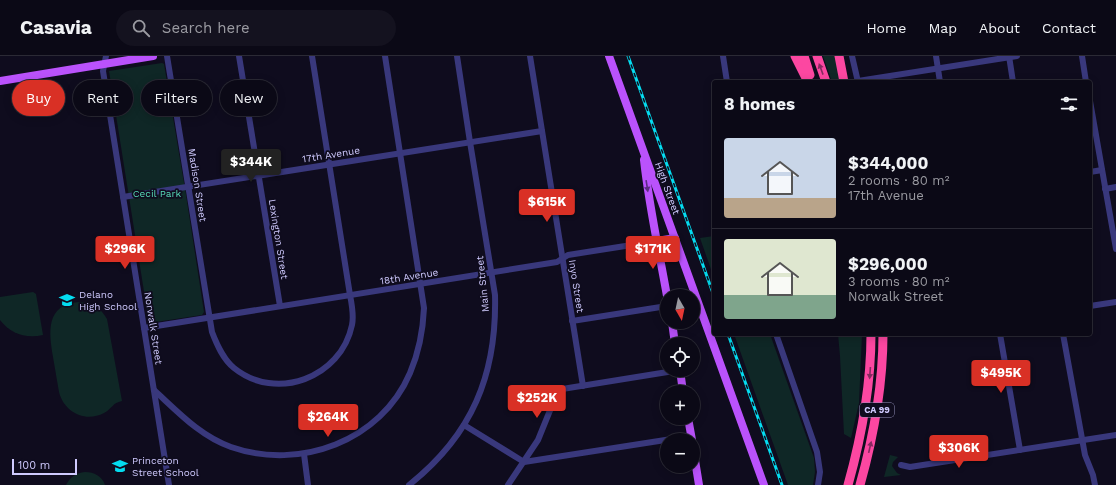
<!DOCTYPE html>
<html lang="en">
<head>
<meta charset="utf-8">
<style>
  body { margin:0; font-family:"Work Sans",sans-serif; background:#14121f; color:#f1f3f6; height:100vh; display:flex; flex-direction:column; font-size:15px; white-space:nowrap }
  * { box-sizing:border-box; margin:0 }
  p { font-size:13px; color:#9a9aa1 }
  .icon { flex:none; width:22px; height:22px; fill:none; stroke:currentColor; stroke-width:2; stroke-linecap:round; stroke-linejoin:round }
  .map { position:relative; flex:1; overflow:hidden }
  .panel { position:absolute; left:712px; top:24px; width:380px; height:256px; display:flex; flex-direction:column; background:#0b0916; border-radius:4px; box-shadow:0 2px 10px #0003,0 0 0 1px #2b2a35 }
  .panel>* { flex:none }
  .top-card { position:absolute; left:12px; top:24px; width:380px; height:36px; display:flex; gap:8px }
  .needle { width:26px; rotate:171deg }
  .controls { position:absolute; left:660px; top:233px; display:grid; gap:8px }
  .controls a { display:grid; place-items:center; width:40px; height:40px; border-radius:50%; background:#0b0916; box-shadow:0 2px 10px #0003,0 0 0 1px #2b2a35; font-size:20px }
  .scale { position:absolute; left:12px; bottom:10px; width:65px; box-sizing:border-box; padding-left:4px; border:2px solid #cfcafe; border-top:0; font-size:11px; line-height:14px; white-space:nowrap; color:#cfcafe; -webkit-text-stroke:3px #0f0c1e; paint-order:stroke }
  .price { position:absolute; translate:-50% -34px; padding:0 9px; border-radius:4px; background:#d93025; color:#fff; font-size:13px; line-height:26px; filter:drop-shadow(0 1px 2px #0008) }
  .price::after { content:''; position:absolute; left:50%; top:24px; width:12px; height:9px; margin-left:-6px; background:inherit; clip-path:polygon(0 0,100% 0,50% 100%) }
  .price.on { background:#222; color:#fff }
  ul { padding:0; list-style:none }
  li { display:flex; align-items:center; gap:12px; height:100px; padding:0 12px }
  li+li { border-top:1px solid #2b2a35 }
  li span { display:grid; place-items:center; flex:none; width:112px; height:80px; border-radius:4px; color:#555 }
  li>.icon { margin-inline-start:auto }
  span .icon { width:48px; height:48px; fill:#fffc; stroke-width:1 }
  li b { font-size:17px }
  h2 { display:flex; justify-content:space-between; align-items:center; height:48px; padding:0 12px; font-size:17px }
  .pill { padding:0 14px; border-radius:18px; background:#0b0916; box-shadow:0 2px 10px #0003,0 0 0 1px #2b2a35; font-size:14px; line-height:36px }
  .pill.on { background:#d93025; color:#fff }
  header { display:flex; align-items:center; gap:24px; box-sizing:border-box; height:56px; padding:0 20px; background:#0b0916; border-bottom:1px solid #2b2a35 }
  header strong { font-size:19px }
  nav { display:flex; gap:22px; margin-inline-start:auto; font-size:14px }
  .search { width:280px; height:36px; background:#14121f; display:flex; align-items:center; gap:10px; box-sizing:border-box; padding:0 14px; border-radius:22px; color:#9a9aa1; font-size:15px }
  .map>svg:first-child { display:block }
  .green { fill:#0f2726 }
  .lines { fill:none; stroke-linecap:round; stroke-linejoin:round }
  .minor { stroke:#39387c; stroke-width:6 }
  .major { stroke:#ba52fc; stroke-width:8 }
  .highway { stroke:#fc47a1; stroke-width:9 }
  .rail-casing { stroke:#04dcf0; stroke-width:3 }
  .rail { stroke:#0f0c1e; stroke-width:1.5; stroke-dasharray:4.5; stroke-linecap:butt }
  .oneway { fill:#862a60 }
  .oneway2 { fill:#5c2c82 }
  .labels { text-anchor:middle; stroke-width:3.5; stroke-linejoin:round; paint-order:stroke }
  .shield { fill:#0f0c1e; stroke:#9591bb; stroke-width:1 }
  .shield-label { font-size:9px; font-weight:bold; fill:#cfcafe }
  .street-label { font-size:10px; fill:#cfcafe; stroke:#0f0c1e }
  .park-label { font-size:10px; fill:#58dcb9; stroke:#0f0c1e }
  .poi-label { font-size:10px; fill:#cfcafe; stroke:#0f0c1e; text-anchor:start }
</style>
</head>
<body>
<header>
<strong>Casavia</strong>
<div class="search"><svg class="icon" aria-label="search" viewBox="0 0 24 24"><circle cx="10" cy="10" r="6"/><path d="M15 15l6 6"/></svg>Search here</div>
<nav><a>Home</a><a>Map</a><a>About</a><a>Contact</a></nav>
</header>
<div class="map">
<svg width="1116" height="429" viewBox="0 0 1116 429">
  <rect width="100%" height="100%" fill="#0f0c1e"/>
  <g class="green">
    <path d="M823,0H835L841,26H832Z"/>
    <path d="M162,7L164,8L186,139L204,256L202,259L149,267L109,15Z"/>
    <path d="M714,180V222L700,182Z"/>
    <path d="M33,236L36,238L43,279C26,283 11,278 0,264V241Z"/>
    <path d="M79,246C92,247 101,252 107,263L122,345C112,347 113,352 104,357C85,367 64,356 59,336C57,324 55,313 53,301C49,276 45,249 79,246Z"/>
    <path d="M734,278H770L814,402L815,416L813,429H788Z"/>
    <path d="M838,278H862L859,347L851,382L844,378L840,300Z"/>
    <path d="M890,399L898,401L893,406L892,410L897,417L901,419L884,421Z"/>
    <path d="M85,416C94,416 102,420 105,429H66C70,421 76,417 85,416Z"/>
  </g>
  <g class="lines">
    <g class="minor">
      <path d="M106,0L103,15L169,429"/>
      <path d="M167,0L212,276C217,289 223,303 234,312C276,346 341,322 352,269C354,260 352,249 350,239L312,0"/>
      <path d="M239,0L280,250"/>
      <path d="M530,0L583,330"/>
      <path d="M723,0L727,26"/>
      <path d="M852,0L858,26"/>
      <path d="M936,0L940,26"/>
      <path d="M1009,0L1013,26"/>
      <path d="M1082,0L1086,26"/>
      <path d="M858,25L1017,0"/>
      <path d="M1090,45L1116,193"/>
      <path d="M1090,116L1102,114"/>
      <path d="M1105,133L1116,131"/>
      <path d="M123,141L542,75"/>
      <path d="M1090,250L1116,246"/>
      <path d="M572,265L667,250"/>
      <path d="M144,272L557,206L568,199L657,185"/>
      <path d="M776,278L817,396L820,416L818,429"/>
      <path d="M1000,278L1020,394"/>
      <path d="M1063,278L1085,399L1093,419L1095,429"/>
      <path d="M154,334C178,356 200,380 231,391C300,415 381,385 410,317C419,296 423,275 424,252L385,0"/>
      <path d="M464,369L524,406L691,380"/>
      <path d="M304,398L308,429"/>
      <path d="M901,409L910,411L1116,379"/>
      <path d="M409,429C472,379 497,319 495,239L470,86L457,0"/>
      <path d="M508,429L538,384L553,347V339L556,334L680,314"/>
    </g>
    <g class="major">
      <path d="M609,0L764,429"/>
      <path d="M0,25L153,0"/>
      <path d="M644,104C649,150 659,195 667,240"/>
      <path d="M657,185L675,182"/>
      <path d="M672,266L675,288"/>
      <path d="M680,314L683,336"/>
      <path d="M688,362L692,384"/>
      <path d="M693,392L699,429"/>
    </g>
    <g class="highway">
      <path d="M795,0L808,26"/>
      <path d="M804,0L810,19"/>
      <path d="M817,0L826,26"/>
      <path d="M839,0L844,26"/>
      <path d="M848,429C862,379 871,330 871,278"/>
      <path d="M860,429C874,379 883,330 883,278"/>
    </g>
    <defs>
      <g id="rail">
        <path d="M628,0L714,240"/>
        <path d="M728,278L782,429"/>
      </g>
    </defs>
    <use href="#rail" class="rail-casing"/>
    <use href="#rail" class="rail"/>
  </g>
  <defs><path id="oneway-solid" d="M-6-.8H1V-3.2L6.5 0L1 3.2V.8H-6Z"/></defs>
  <g class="oneway">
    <use href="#oneway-solid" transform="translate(821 13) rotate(-110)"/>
    <use href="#oneway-solid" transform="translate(870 317) rotate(94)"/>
    <use href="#oneway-solid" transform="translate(870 391) rotate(-77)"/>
  </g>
  <use class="oneway2" href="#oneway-solid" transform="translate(647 130) rotate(81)"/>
  <defs>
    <symbol id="school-bare" viewBox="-9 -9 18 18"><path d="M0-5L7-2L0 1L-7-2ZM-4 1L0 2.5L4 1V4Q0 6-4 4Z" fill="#04dcf0" stroke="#0f0c1e" stroke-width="2.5" paint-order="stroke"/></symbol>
  </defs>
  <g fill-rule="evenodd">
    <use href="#school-bare" x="56" y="233" width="22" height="22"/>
    <use href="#school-bare" x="109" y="399" width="22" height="22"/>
  </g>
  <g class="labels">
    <rect class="shield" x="860" y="347" width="34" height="14" rx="3"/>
    <g class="shield-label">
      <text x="877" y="357">CA 99</text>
    </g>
    <g class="street-label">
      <text transform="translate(331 98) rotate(-9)" y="4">17th Avenue</text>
      <text transform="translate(198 129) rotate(81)" y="4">Madison Street</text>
      <text transform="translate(668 132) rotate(70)" y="4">High Street</text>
      <text transform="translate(279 183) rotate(81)" y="4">Lexington Street</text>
      <text transform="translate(409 220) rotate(-9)" y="4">18th Avenue</text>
      <text transform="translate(482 228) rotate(-96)" y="4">Main Street</text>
      <text transform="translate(577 230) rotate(81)" y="4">Inyo Street</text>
      <text transform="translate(154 272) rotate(81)" y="4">Norwalk Street</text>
    </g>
    <g class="park-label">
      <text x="157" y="141">Cecil Park</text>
    </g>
    <g class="poi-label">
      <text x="79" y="242">Delano<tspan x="79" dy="12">High School</tspan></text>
      <text x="132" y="408">Princeton<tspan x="132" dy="12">Street School</tspan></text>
    </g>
  </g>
</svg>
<div class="controls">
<a><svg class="needle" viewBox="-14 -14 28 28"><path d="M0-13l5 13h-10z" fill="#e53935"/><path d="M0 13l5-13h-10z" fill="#9a9aa1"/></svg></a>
<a><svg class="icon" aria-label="locate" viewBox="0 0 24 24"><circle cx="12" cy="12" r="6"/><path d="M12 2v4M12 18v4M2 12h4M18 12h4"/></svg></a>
<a>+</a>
<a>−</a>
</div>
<div class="scale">100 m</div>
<b class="price on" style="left:251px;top:127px">$344K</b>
<b class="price" style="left:547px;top:167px">$615K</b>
<b class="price" style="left:125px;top:214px">$296K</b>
<b class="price" style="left:653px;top:214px">$171K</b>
<b class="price" style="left:1001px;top:338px">$495K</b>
<b class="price" style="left:537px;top:363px">$252K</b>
<b class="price" style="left:328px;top:382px">$264K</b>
<b class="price" style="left:959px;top:413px">$306K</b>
<div class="top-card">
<a class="pill on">Buy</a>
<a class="pill">Rent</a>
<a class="pill">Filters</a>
<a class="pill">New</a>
</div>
<section class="panel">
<h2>8 homes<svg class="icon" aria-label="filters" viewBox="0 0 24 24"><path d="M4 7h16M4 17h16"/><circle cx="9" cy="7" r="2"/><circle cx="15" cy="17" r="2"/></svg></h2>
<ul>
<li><span style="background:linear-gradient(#c9d6e8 75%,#b9a48a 0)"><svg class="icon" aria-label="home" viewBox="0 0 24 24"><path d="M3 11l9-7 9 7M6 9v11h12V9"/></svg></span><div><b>$344,000</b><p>2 rooms · 80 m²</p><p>17th Avenue</p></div></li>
<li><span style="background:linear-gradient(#dfe7d0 70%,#7fa58c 0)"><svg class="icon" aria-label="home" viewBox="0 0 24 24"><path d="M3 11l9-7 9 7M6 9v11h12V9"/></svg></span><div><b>$296,000</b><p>3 rooms · 80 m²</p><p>Norwalk Street</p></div></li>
</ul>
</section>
</div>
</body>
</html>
